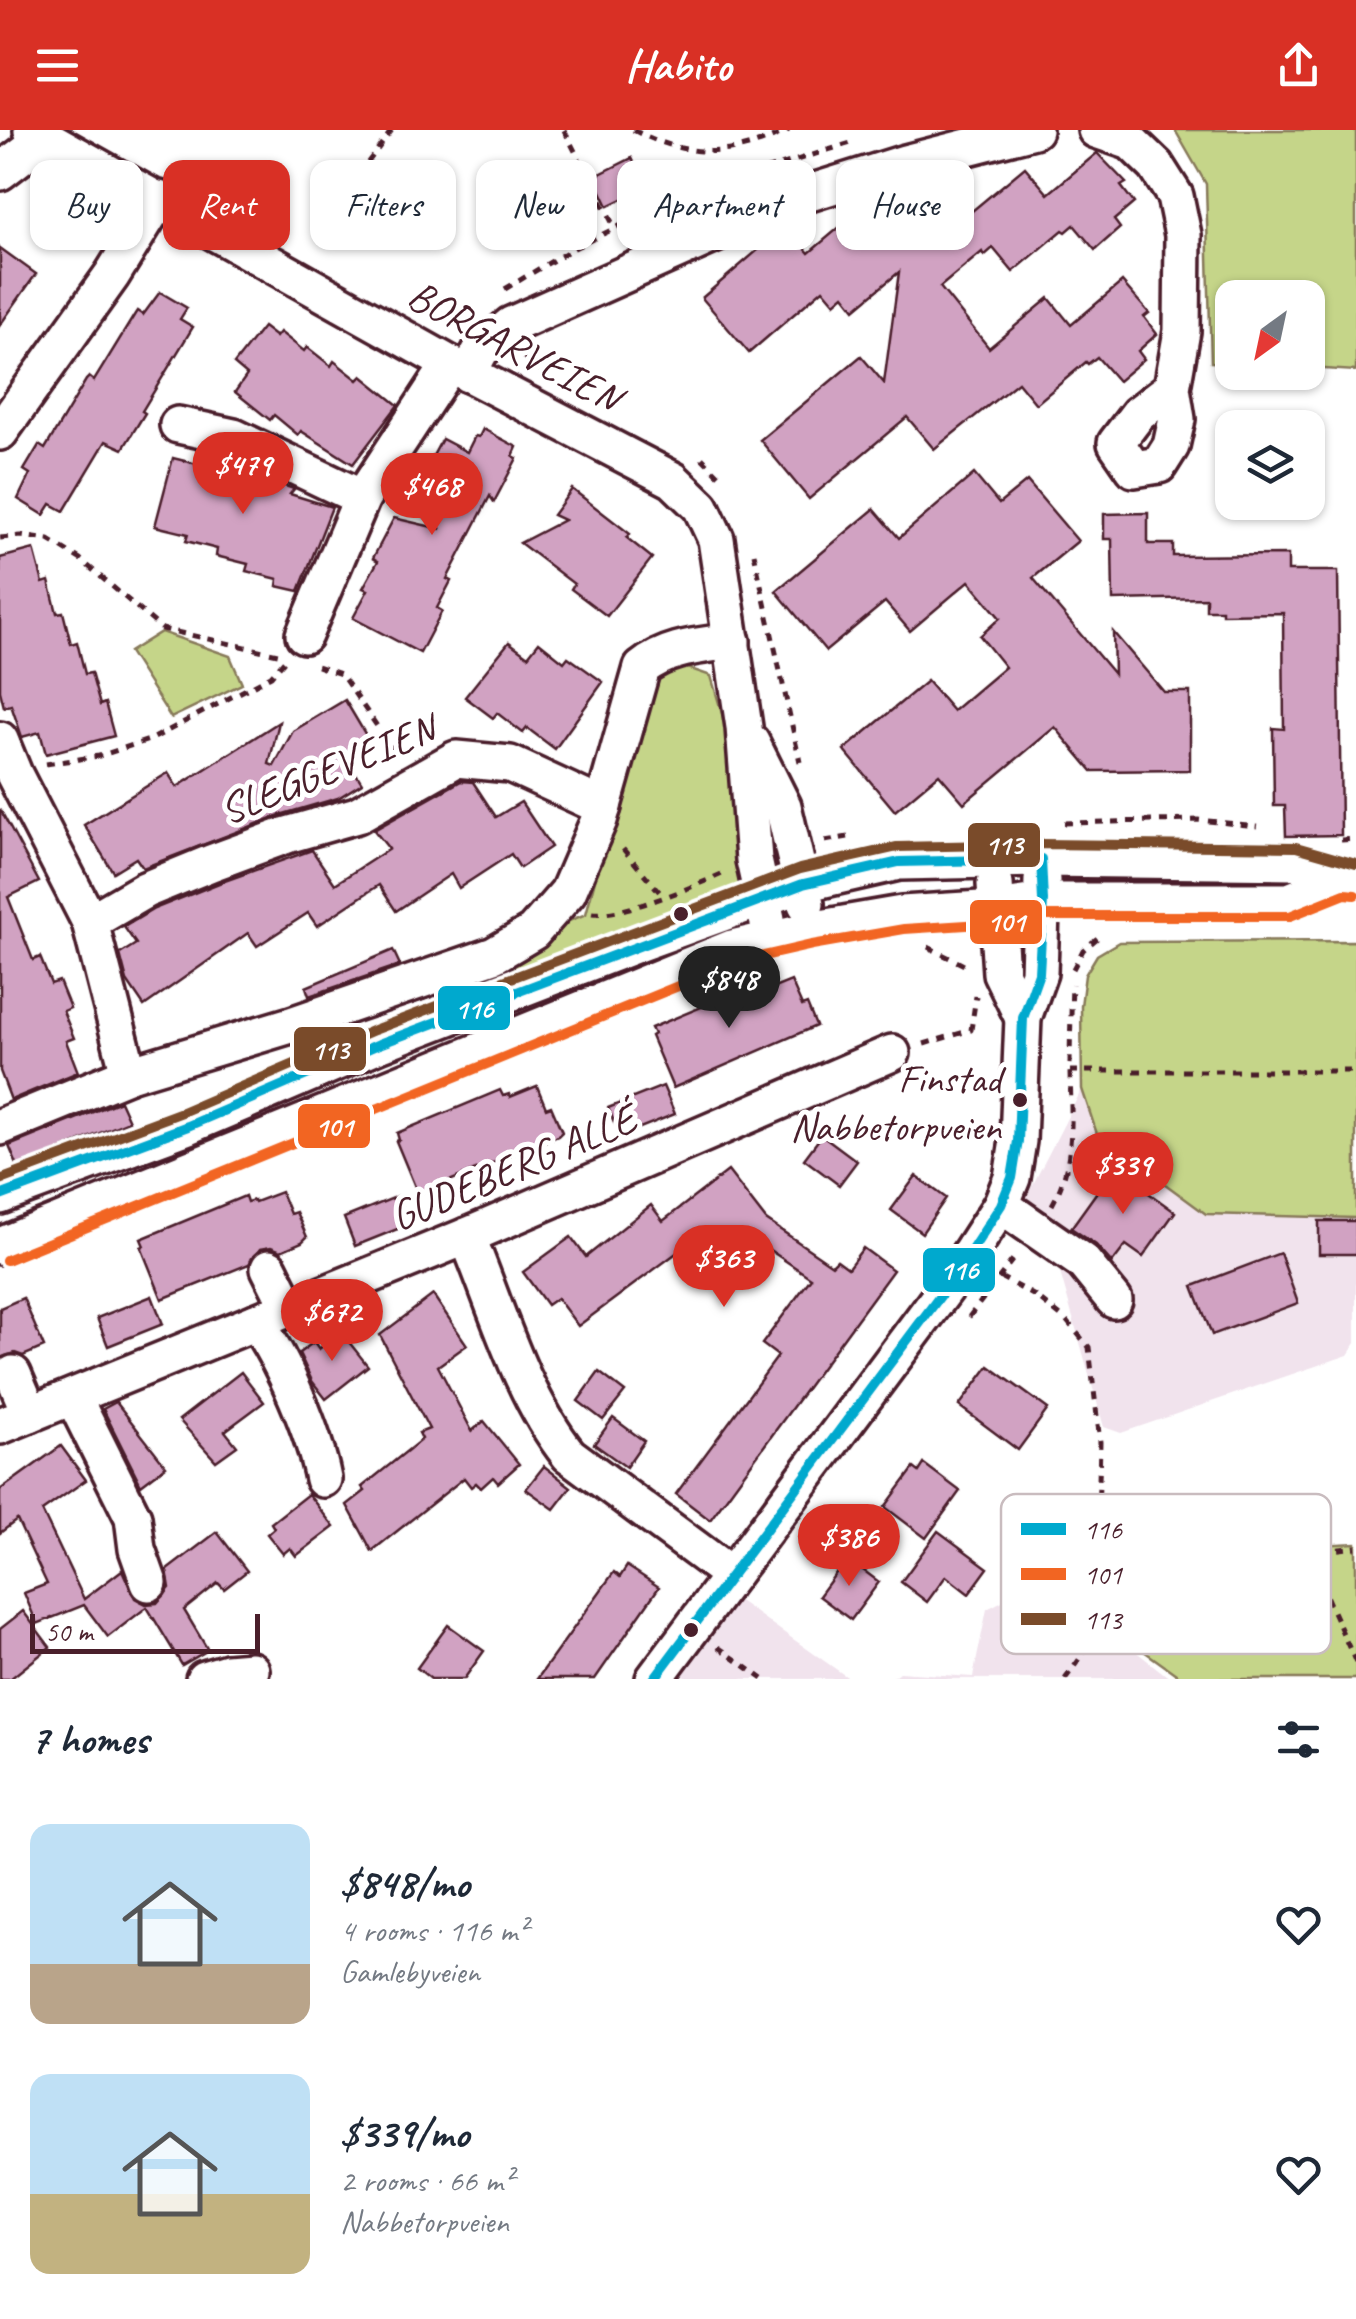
<!DOCTYPE html>
<html lang="en">
<head>
<meta charset="utf-8">
<style>
  body { margin:0; font-family:Caveat,sans-serif; background:#f6f6f7; color:#1f2937; height:100vh; display:flex; flex-direction:column; font-size:38px; white-space:nowrap }
  * { box-sizing:border-box; margin:0 }
  p { font-size:32px; color:#747a83 }
  .icon { flex:none; width:55px; height:55px; fill:none; stroke:currentColor; stroke-width:2; stroke-linecap:round; stroke-linejoin:round }
  .map { position:relative; height:1549px; overflow:hidden }
  .details { display:flex; flex-direction:column; background:#fff; flex:1 }
  .details>* { flex:none }
  .hud { position:absolute; left:30px; top:30px; width:1298px; height:90px; display:flex; gap:20px }
  .needle { width:65px; rotate:213deg }
  .fabs { position:absolute; left:1215px; top:150px; display:grid; gap:20px }
  .fabs a { display:grid; place-items:center; width:110px; height:110px; border-radius:20px; background:#fff; box-shadow:0 2px 8px #0004; font-size:50px }
  .scale { position:absolute; left:30px; bottom:25px; width:230px; box-sizing:border-box; padding-left:10px; border:5px solid #4a1f2b; border-top:0; font-size:28px; line-height:35px; white-space:nowrap; color:#4a1f2b; -webkit-text-stroke:8px #fff; paint-order:stroke }
  .price { position:absolute; translate:-50% -85px; padding:0 22px; border-radius:35px; background:#d93025; color:#fff; font-size:32px; line-height:65px; filter:drop-shadow(0 2px 5px #0008) }
  .price::after { content:''; position:absolute; left:50%; top:60px; width:30px; height:22px; margin-left:-15px; background:inherit; clip-path:polygon(0 0,100% 0,50% 100%) }
  .price.selected { background:#222; color:#fff }
  ul { padding:0; list-style:none }
  li { display:flex; align-items:center; gap:30px; height:250px; padding:0 30px }
  li span { display:grid; place-items:center; flex:none; width:280px; height:200px; border-radius:20px; color:#555 }
  li>.icon { margin-inline-start:auto }
  span .icon { width:120px; height:120px; fill:#fffc; stroke-width:1 }
  li b { font-size:42px }
  h2 { display:flex; justify-content:space-between; align-items:center; height:120px; padding:0 30px; font-size:42px }
  .pill { padding:0 35px; border-radius:20px; background:#fff; box-shadow:0 2px 8px #0004; font-size:35px; line-height:90px }
  .pill.selected { background:#d93025; color:#fff }
  header { display:flex; justify-content:space-between; align-items:center; height:130px; padding:0 30px; background:#d93025; color:#fff; font-size:45px; font-weight:700 }
  .map>svg:first-child { display:block }
  .built { fill:#f1e3ed }
  .green { fill:#c5d589; stroke:#887a5a; stroke-width:2.5 }
  .building { fill:#d1a2c2; stroke:#4a1f2b; stroke-width:2.5 }
  .lines { fill:none; stroke-linecap:round; stroke-linejoin:round }
  .minor-casing { stroke:#4a1f2b; stroke-width:42 }
  .path { stroke:#4a1f2b; stroke-width:5; stroke-dasharray:8 8; stroke-linecap:butt }
  .minor { stroke:#fff; stroke-width:35 }
  .bus-1-casing { stroke:#fff; stroke-width:18 }
  .bus-2-casing { stroke:#fff; stroke-width:18 }
  .bus-3-casing { stroke:#fff; stroke-width:18 }
  .bus-1 { stroke:#00a9ce; stroke-width:10 }
  .bus-2 { stroke:#f26522; stroke-width:10 }
  .bus-3 { stroke:#7a4b2a; stroke-width:10 }
  .bus-dot { fill:#4a1f2b; stroke:#fff; stroke-width:4 }
  .labels { text-anchor:middle; stroke-width:10; stroke-linejoin:round; paint-order:stroke }
  .bus-label { font-size:40px; fill:#4a1f2b; stroke:#fff; text-anchor:end }
  .street-label { font-size:42px; fill:#4a1f2b; stroke:#fff }
  .key { fill:#fff; stroke:#c9bcbf; stroke-width:2.5 }
  .key-label { font-size:28px; fill:#4a1f2b }
  .line-badge { stroke:#fff; stroke-width:4 }
  .badge-label { font-size:28px; text-anchor:middle; font-weight:bold; fill:#fff }
</style>
</head>
<body>
<header><svg class="icon" aria-label="menu" viewBox="0 0 24 24"><path d="M4 6h16M4 12h16M4 18h16"/></svg>Habito<svg class="icon" aria-label="share" viewBox="0 0 24 24"><path d="M12 15V3M7 8l5-5 5 5M5 13v7h14v-7"/></svg></header>
<div class="map">
<svg width="1356" height="1549" viewBox="0 0 1356 1549">
  <rect width="100%" height="100%" fill="#fff"/>
  <filter id="ink" filterUnits="userSpaceOnUse"><feTurbulence type="fractalNoise" baseFrequency=".01" numOctaves="2"/><feDisplacementMap in="SourceGraphic" scale="20" xChannelSelector="R" yChannelSelector="G"/><feConvolveMatrix kernelMatrix="1 2 1 2 8 2 1 2 1" color-interpolation-filters="sRGB"/></filter>
  <g filter="url(#ink)">
    <g class="built">
      <path d="M1082,959L1097,1004L1206,1084L1356,1088V1213L1348,1225L1121,1303L1104,1297L1057,1132L1008,1103Z"/>
      <path d="M1016,1464L1042,1465L1088,1484L1171,1549H890L899,1542L973,1547L987,1479Z"/>
      <path d="M736,1469L850,1549H688L680,1543Z"/>
    </g>
    <g class="green">
      <path d="M1175,0H1356V241L1308,238V168H1232V233L1211,232L1206,54Z"/>
      <path d="M161,502L230,526L242,554L171,588L129,522Z"/>
      <path d="M685,537L711,546L760,714L776,744L507,847L500,828L527,808L586,784L643,568L657,544Z"/>
      <path d="M1356,811V1088L1206,1084L1097,1004L1082,959L1081,876L1085,845L1097,825L1119,812Z"/>
      <path d="M1356,1413V1549H1183L1109,1496L1142,1450L1199,1421Z"/>
    </g>
    <g class="building">
      <path d="M1097,23L1126,53L1121,56L1134,73L1114,90L1120,98L1095,120L1074,95L1066,102L1063,100L1013,142L993,118L984,126L982,122L940,157L989,218L1049,168L1071,195L1122,152L1149,183L1144,187L1157,204L1138,221L1144,229L1118,251L1097,227L1088,234L1086,232L1036,274L1018,252L934,319L907,287L809,369L760,310L861,226L884,253L899,142L855,179L844,165L835,173L823,159L749,223L702,168L786,96L809,123L860,80L885,110L944,60L966,86L1025,37L1048,64Z"/>
      <path d="M632,28L646,58L608,76L594,47Z"/>
      <path d="M0,118L36,144L0,195Z"/>
      <path d="M160,162L187,178L180,189L193,197L142,281L145,283L123,319L106,311L64,381L51,374L44,385L18,369L30,344L24,340L39,315L45,319L86,250L89,247L94,251L135,184L137,181L143,185Z"/>
      <path d="M263,197L276,207L280,202L304,221L307,217L331,236L334,231L358,250L362,246L398,275L353,334L301,301L298,305L274,285L270,290L235,262L247,245L234,234Z"/>
      <path d="M483,299L517,317L513,326L517,328L494,372L490,366L447,449L451,451L437,478L442,481L420,523L353,488L368,460L363,458L378,431L373,428L394,388L441,399L403,371L422,334L427,337L442,309L467,322L475,306L479,307Z"/>
      <path d="M200,321L227,327L238,332L236,335L266,346L264,349L294,359L290,364L332,377L299,461L277,456L278,449L246,441L248,434L216,426L217,419L186,411L188,404L155,396L173,328L197,334Z"/>
      <path d="M974,344L999,374L1027,351L1078,411L1033,448L1114,544L1113,502L1164,562H1190V640L1092,641L1055,597L964,673L939,644L895,681L844,620L927,551L953,581L1005,537L980,506L1000,488L969,451L910,501L885,472L826,521L776,461L874,379L899,408Z"/>
      <path d="M572,359L630,404L627,408L652,428L607,486L571,459L574,454L520,413L564,390L553,385Z"/>
      <path d="M1148,383V414H1173V426L1288,425V441H1338L1341,705L1286,706L1285,676H1274L1273,598L1284,599L1283,483L1222,484V480H1206V468L1113,470L1112,409H1104V384Z"/>
      <path d="M34,419L43,453L49,451L57,483L63,482L71,514L77,512L85,544L91,543L100,575L105,573L114,606L46,624L40,602L22,607L11,575L4,577L0,561V428Z"/>
      <path d="M509,512L528,526L539,512L564,532L568,527L603,552L555,619L527,598L523,603L497,583L493,588L465,567Z"/>
      <path d="M345,570L373,617L349,632L362,653L338,668L280,685L143,738L136,728L113,742L84,695L168,643L177,657L279,592L269,634L274,636L293,601Z"/>
      <path d="M461,651L473,652L496,687L521,672L551,717L520,738L511,724L459,758L451,744L396,781L379,755L317,796L308,783L257,816L248,803L144,876L127,851L120,824L136,814L124,797L154,779L219,753L312,720L335,754L389,719L374,700Z"/>
      <path d="M0,679L39,752L8,767L33,830L40,827L51,854L59,851L70,878L63,881L74,908L66,911L78,942L11,970L0,941Z"/>
      <path d="M393,820L400,835L309,866L306,857Z"/>
      <path d="M791,851L802,876L807,874L816,896L673,958L651,906L654,904L651,898L754,855L757,861L763,859L764,862Z"/>
      <path d="M537,956L546,978L551,976L562,1002L558,1006L418,1064L396,1011L399,1010L397,1003L500,960L503,966L509,964L510,967Z"/>
      <path d="M663,956L675,984L620,1006L608,978Z"/>
      <path d="M120,971L129,991L18,1037L9,1016Z"/>
      <path d="M822,1005L857,1031L839,1055L804,1029Z"/>
      <path d="M1114,1038L1175,1082L1143,1127L1126,1115L1112,1133L1096,1115L1071,1098Z"/>
      <path d="M728,1041L766,1090L832,1135L837,1130L848,1138L863,1118L893,1140L710,1390L676,1364L778,1226L762,1214L811,1148L759,1113L706,1137L694,1113L698,1107L578,1196L557,1168L547,1175L523,1142L571,1107L586,1127L651,1075L663,1091Z"/>
      <path d="M916,1046L946,1068L922,1103L891,1080Z"/>
      <path d="M281,1062L290,1084L296,1082L307,1107L302,1112L281,1121L271,1117L260,1119L249,1134L162,1169L141,1117L144,1116L141,1109L245,1066L247,1072L254,1070L255,1072Z"/>
      <path d="M398,1066L410,1094L355,1116L344,1088Z"/>
      <rect x="1319" y="1091" width="37" height="33"/>
      <path d="M1280,1123L1298,1173L1212,1205L1193,1156Z"/>
      <path d="M433,1165L467,1215L438,1236L472,1301L484,1291L519,1334L498,1353L493,1347L481,1358L476,1353L471,1357L464,1348L372,1421L347,1375L365,1361L362,1357L422,1309L419,1303L429,1299L380,1205Z"/>
      <path d="M152,1166L163,1194L108,1216L97,1188Z"/>
      <path d="M23,1168L44,1217L23,1226L15,1223L0,1228V1178Z"/>
      <path d="M341,1202L368,1236L326,1269L312,1251L299,1223L314,1212L319,1219Z"/>
      <path d="M989,1236L1048,1279L1018,1320L959,1276Z"/>
      <path d="M241,1242L264,1272L225,1301L237,1316L216,1331L179,1290Z"/>
      <path d="M599,1242L625,1262L603,1290L578,1271Z"/>
      <path d="M116,1272L166,1336L141,1355L103,1279Z"/>
      <path d="M613,1288L644,1311L626,1337L594,1314Z"/>
      <path d="M61,1316L86,1350L42,1381L84,1469L122,1440L135,1468L146,1474L157,1473L170,1458L167,1440L217,1402L247,1441L224,1459L218,1453L184,1480L208,1520L182,1535L147,1477L108,1507L84,1475L37,1494L24,1463L47,1454L17,1390L0,1403V1360Z"/>
      <path d="M924,1334L960,1361L926,1408L885,1377L914,1338L919,1342Z"/>
      <path d="M544,1336L571,1357L554,1379L526,1359Z"/>
      <path d="M308,1364L334,1397L296,1426L290,1418L283,1424L267,1404L274,1398L271,1393Z"/>
      <path d="M938,1401L988,1438L969,1464L946,1446L927,1472L901,1452Z"/>
      <path d="M847,1428L879,1452L851,1490L819,1466Z"/>
      <path d="M627,1436L659,1457L595,1549H537L614,1442L620,1447Z"/>
      <path d="M23,1481L50,1517L10,1549H0V1499Z"/>
      <path d="M448,1495L484,1521L464,1549H431L417,1538Z"/>
    </g>
    <g class="lines">
      <defs>
        <g id="minor">
          <path d="M32,0L450,234L673,350L701,377L716,409L744,597L754,730L767,789"/>
          <path d="M1096,0L1131,12L1156,36L1175,66L1183,105L1182,201L1172,258L1177,289L1171,316L1159,335L1134,339L1116,313L1138,284L1172,258"/>
          <path d="M0,42L46,7"/>
          <path d="M468,244L481,220L511,195L803,65L905,33L1034,0"/>
          <path d="M178,295L234,307L362,368"/>
          <path d="M0,302L112,145L159,69"/>
          <path d="M304,505L362,368L450,234"/>
          <path d="M0,610L14,644L90,792L129,944"/>
          <path d="M751,612L783,676L806,774"/>
          <path d="M995,754L1001,843L1023,888"/>
          <path d="M90,792L145,760L211,733L287,705L357,685L456,629L510,634L603,677"/>
          <path d="M0,997L129,944L291,895L494,825L533,802L568,762L599,690L642,538C668,517 700,516 732,511"/>
          <path d="M0,1066L188,996L379,914L640,813L803,754L899,732L1041,729L1294,732L1356,750"/>
          <path d="M1001,1075L1083,1132L1114,1170"/>
          <path d="M467,1106C497,1178 520,1263 569,1325L731,1445"/>
          <path d="M0,1116L732,818L809,800L902,784L997,778L1043,771H1289L1343,749"/>
          <path d="M269,1138L289,1178"/>
          <path d="M256,1192C283,1230 314,1302 323,1349"/>
          <path d="M13,1244L30,1284"/>
          <path d="M73,1267L133,1387L137,1419L149,1453"/>
          <path d="M0,1296L467,1106L892,923"/>
          <path d="M204,1549L227,1542L251,1540"/>
          <path d="M654,1549L955,1146L1001,1075L1012,1048L1018,1011L1023,888L1039,843L1042,750"/>
        </g>
      </defs>
      <use href="#minor" class="minor-casing"/>
      <g class="path">
        <path d="M564,0L615,98"/>
        <path d="M633,0C691,29 731,28 789,0"/>
        <path d="M339,71L392,0"/>
        <path d="M505,159L572,119L679,67L857,11"/>
        <path d="M425,180C441,186 456,186 472,179L476,182"/>
        <path d="M524,227L547,245"/>
        <path d="M702,328L719,345"/>
        <path d="M0,408L21,406L49,410L80,429L162,499L278,524"/>
        <path d="M754,423L800,632"/>
        <path d="M317,536L341,544L397,625"/>
        <path d="M46,634L99,626L152,609L271,546L284,531"/>
        <path d="M1064,693L1198,690L1257,696"/>
        <path d="M1341,710L1356,709"/>
        <path d="M825,711L848,707"/>
        <path d="M623,719L663,766"/>
        <path d="M592,783C621,787 695,756 724,743"/>
        <path d="M928,817L968,837"/>
        <path d="M1073,839L1083,820L1101,805"/>
        <path d="M924,914L971,900L976,866"/>
        <path d="M1070,941H1356"/>
        <path d="M1052,1075C1076,1032 1071,989 1070,942C1070,913 1071,884 1072,854"/>
        <path d="M1000,1147L1035,1166L1066,1190L1089,1217L1100,1312L1097,1432L1103,1498"/>
        <path d="M969,1187L1017,1124"/>
        <path d="M1307,1423L1356,1533"/>
        <path d="M718,1517L763,1549"/>
        <path d="M1065,1549C1082,1527 1097,1501 1115,1481C1162,1429 1289,1426 1356,1417"/>
      </g>
      <use href="#minor" class="minor"/>
      <defs>
        <path id="bus-1" d="M0,1066L188,996L379,914L803,754L899,732L1041,729L1043,771L1039,843L1023,888L1018,1011L1012,1048L1001,1075L955,1146L654,1549"/>
        <path id="bus-2" d="M6,1130L737,832L812,815L904,799L998,793L1044,786H1290L1345,764L1355,765"/>
        <path id="bus-3" d="M0,1050L182,982L374,900L800,739L897,717L1041,714L1296,717L1356,734"/>
      </defs>
      <use href="#bus-1" class="bus-1-casing"/>
      <use href="#bus-2" class="bus-2-casing"/>
      <use href="#bus-3" class="bus-3-casing"/>
      <use href="#bus-1" class="bus-1"/>
      <use href="#bus-2" class="bus-2"/>
      <use href="#bus-3" class="bus-3"/>
    </g>
  </g>
  <g class="bus-dot">
    <circle cx="681" cy="784" r="9"/>
    <circle cx="1020" cy="970" r="9"/>
    <circle cx="691" cy="1500" r="9"/>
  </g>
  <g class="labels">
    <g class="bus-label">
      <text x="1001" y="962">Finstad<tspan x="1001" dy="48">Nabbetorpveien</tspan></text>
    </g>
    <g class="street-label">
      <text transform="translate(515 215) rotate(28)" y="15">BORGARVEIEN</text>
      <text transform="translate(327 638) rotate(-22)" y="15">SLEGGEVEIEN</text>
      <text transform="translate(513 1036) rotate(-23)" y="15">GUDEBERG ALLÉ</text>
    </g>
  </g>
  <rect x="1001" y="1364" width="330" height="160" rx="15" class="key"/>
  <rect x="1021" y="1393" width="45" height="12" fill="#00a9ce"/>
  <rect x="1021" y="1438" width="45" height="12" fill="#f26522"/>
  <rect x="1021" y="1483" width="45" height="12" fill="#7a4b2a"/>
  <g class="key-label">
    <text x="1084" y="1409">116</text>
    <text x="1084" y="1454">101</text>
    <text x="1084" y="1499">113</text>
  </g>
  <g class="line-badge">
    <rect x="966" y="691" width="76" height="48" rx="10" fill="#7a4b2a"/>
    <rect x="968" y="768" width="76" height="48" rx="10" fill="#f26522"/>
    <rect x="436" y="854" width="76" height="48" rx="10" fill="#00a9ce"/>
    <rect x="292" y="895" width="76" height="48" rx="10" fill="#7a4b2a"/>
    <rect x="296" y="972" width="76" height="48" rx="10" fill="#f26522"/>
    <rect x="921" y="1116" width="76" height="48" rx="10" fill="#00a9ce"/>
  </g>
  <g class="badge-label">
    <text x="1004" y="724">113</text>
    <text x="1006" y="801">101</text>
    <text x="474" y="888">116</text>
    <text x="330" y="929">113</text>
    <text x="334" y="1006">101</text>
    <text x="959" y="1149">116</text>
  </g>
</svg>
<div class="fabs">
<a><svg class="needle" viewBox="-14 -14 28 28"><path d="M0-13l5 13h-10z" fill="#e53935"/><path d="M0 13l5-13h-10z" fill="#747a83"/></svg></a>
<a><svg class="icon" aria-label="layers" viewBox="0 0 24 24"><path d="M12 4l9 5-9 5-9-5zM3 14l9 5 9-5"/></svg></a>
</div>
<div class="scale">50 m</div>
<b class="price" style="left:243px;top:387px">$479</b>
<b class="price" style="left:432px;top:408px">$468</b>
<b class="price selected" style="left:729px;top:901px">$848</b>
<b class="price" style="left:1123px;top:1087px">$339</b>
<b class="price" style="left:724px;top:1180px">$363</b>
<b class="price" style="left:332px;top:1234px">$672</b>
<b class="price" style="left:849px;top:1459px">$386</b>
<div class="hud">
<a class="pill">Buy</a>
<a class="pill selected">Rent</a>
<a class="pill">Filters</a>
<a class="pill">New</a>
<a class="pill">Apartment</a>
<a class="pill">House</a>
</div>
</div>
<section class="details">
<h2>7 homes<svg class="icon" aria-label="filters" viewBox="0 0 24 24"><path d="M4 7h16M4 17h16"/><circle cx="9" cy="7" r="2"/><circle cx="15" cy="17" r="2"/></svg></h2>
<ul>
<li><span style="background:linear-gradient(#bfe0f5 70%,#b9a48a 0)"><svg class="icon" aria-label="home" viewBox="0 0 24 24"><path d="M3 11l9-7 9 7M6 9v11h12V9"/></svg></span><div><b>$848/mo</b><p>4 rooms · 116 m²</p><p>Gamlebyveien</p></div><svg class="icon" aria-label="heart" viewBox="0 0 24 24"><path d="M12 20l-8-8c-3-5 5-10 8-4 3-6 11-1 8 4z"/></svg></li>
<li><span style="background:linear-gradient(#bfe0f5 60%,#c2b280 0)"><svg class="icon" aria-label="home" viewBox="0 0 24 24"><path d="M3 11l9-7 9 7M6 9v11h12V9"/></svg></span><div><b>$339/mo</b><p>2 rooms · 66 m²</p><p>Nabbetorpveien</p></div><svg class="icon" aria-label="heart" viewBox="0 0 24 24"><path d="M12 20l-8-8c-3-5 5-10 8-4 3-6 11-1 8 4z"/></svg></li>
</ul>
</section>
</body>
</html>
